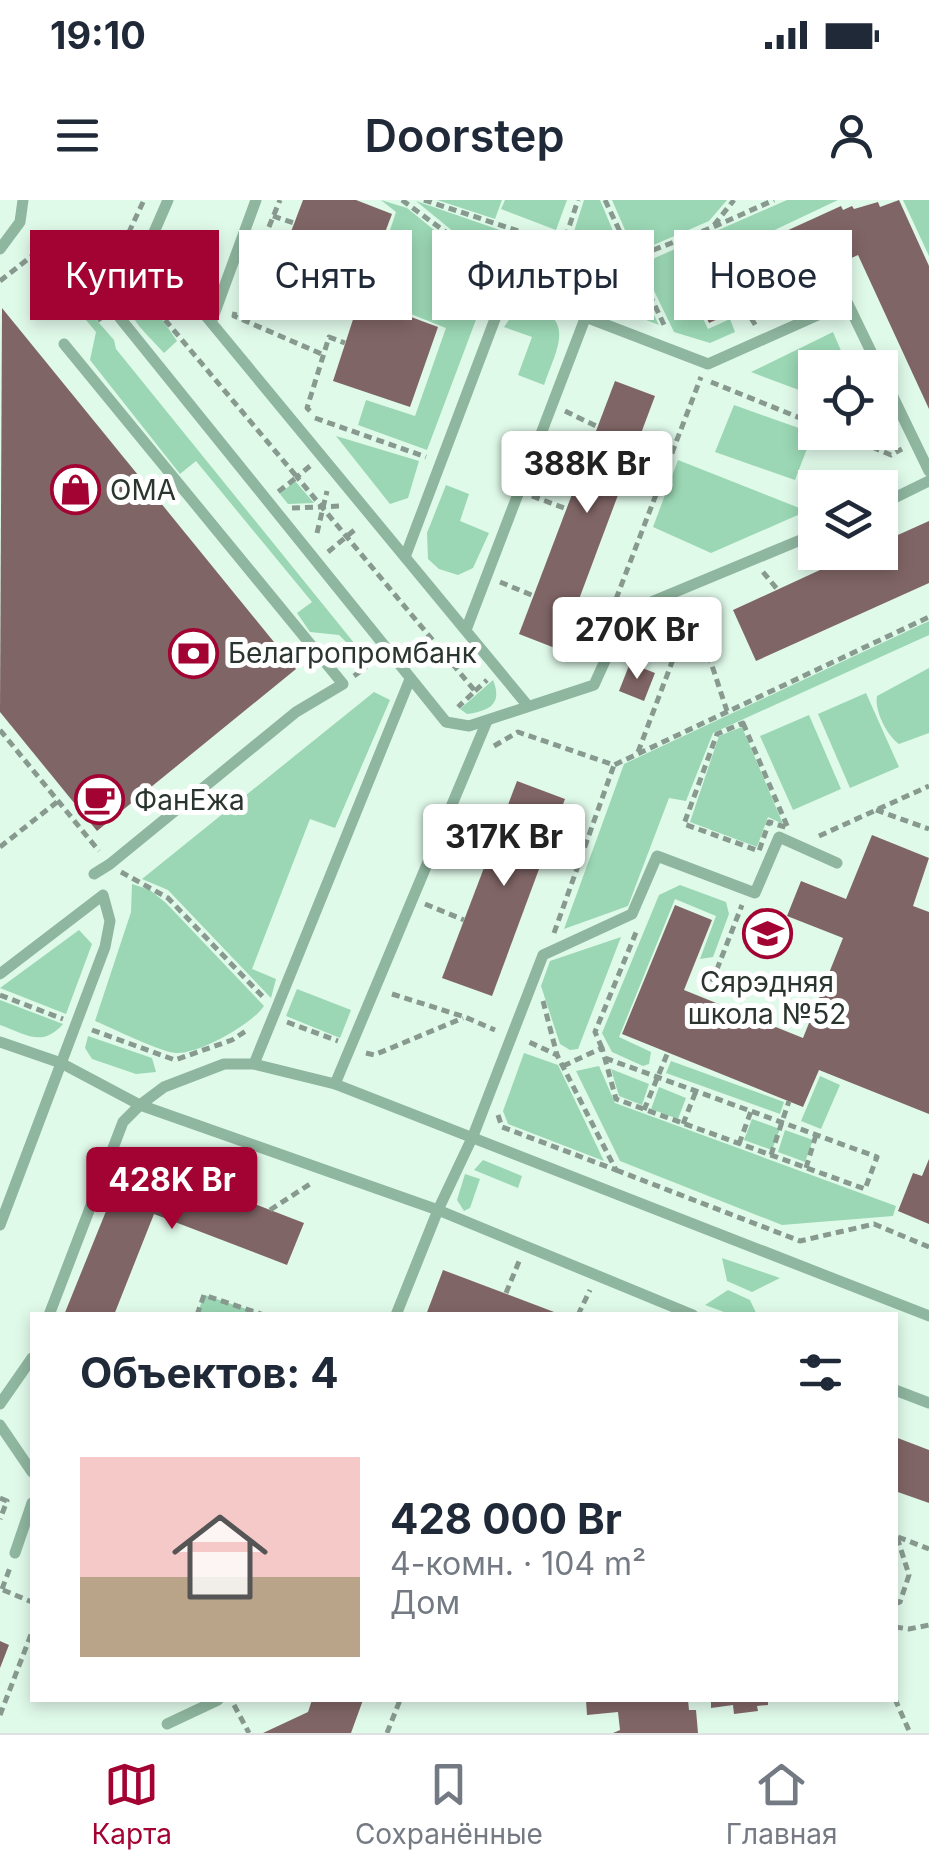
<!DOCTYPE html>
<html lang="ru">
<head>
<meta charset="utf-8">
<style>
  body { margin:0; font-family:Inter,sans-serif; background:#f6f6f7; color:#1f2937; height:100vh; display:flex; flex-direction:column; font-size:38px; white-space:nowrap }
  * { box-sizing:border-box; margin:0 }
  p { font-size:32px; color:#747a83 }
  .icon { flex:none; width:55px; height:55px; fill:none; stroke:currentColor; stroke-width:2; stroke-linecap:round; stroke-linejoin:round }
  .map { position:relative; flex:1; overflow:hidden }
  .drawer { position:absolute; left:30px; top:1112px; width:868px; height:390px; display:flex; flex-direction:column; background:#fff; border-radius:0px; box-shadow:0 5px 15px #0003 }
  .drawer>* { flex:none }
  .hud { position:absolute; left:30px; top:30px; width:870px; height:90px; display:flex; gap:20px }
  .tools { position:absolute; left:798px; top:150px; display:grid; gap:20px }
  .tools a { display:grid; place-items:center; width:100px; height:100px; border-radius:0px; background:#fff; box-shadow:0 5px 15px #0003; font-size:50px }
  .price { position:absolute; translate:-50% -85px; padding:0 22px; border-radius:10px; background:#fff; color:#222; font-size:32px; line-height:65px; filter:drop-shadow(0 2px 5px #0008) }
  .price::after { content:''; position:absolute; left:50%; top:60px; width:30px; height:22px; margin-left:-15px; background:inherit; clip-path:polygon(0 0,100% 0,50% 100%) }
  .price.active { background:#a20333; color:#fff }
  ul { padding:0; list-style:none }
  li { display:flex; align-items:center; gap:30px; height:250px; padding:0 50px }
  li+li { border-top:2px solid #e0e1e3 }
  li span { display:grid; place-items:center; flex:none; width:280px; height:200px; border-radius:0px; color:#555 }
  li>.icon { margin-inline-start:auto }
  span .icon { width:120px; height:120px; fill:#fffc; stroke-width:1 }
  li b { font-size:42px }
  h2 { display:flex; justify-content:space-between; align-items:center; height:120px; padding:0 50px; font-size:42px }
  .pill { padding:0 35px; border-radius:0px; background:#fff; box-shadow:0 5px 15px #0003; font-size:35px; line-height:90px }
  .pill.active { background:#a20333; color:#fff }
  .status { display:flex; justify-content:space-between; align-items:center; height:70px; padding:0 50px; background:#fff; direction:ltr }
  .status svg { height:28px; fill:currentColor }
  header { display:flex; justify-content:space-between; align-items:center; height:130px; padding:0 50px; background:#fff; font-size:45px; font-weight:600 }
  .tab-bar { display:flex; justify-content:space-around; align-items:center; height:140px; border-top:2px solid #e0e1e3; background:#fff; font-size:28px; color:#747a83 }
  .tab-bar a { display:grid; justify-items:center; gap:5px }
  .tab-bar .active { color:#a20333 }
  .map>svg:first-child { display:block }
  .green { fill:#9bd7b4 }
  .building { fill:#806566 }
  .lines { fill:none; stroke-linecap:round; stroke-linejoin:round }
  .path { stroke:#889a8f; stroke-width:5; stroke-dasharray:8 5; stroke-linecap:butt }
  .lane { stroke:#8fb69f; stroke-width:11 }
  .labels { text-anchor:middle; stroke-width:10; stroke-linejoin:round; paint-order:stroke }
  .poi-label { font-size:28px; fill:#2b352f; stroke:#fff; text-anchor:start }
</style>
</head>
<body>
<div class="status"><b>19:10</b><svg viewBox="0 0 49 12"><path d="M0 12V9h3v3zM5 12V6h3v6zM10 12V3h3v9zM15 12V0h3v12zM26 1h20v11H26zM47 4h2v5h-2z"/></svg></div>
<header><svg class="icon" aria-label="menu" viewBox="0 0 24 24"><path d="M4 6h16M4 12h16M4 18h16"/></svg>Doorstep<svg class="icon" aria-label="person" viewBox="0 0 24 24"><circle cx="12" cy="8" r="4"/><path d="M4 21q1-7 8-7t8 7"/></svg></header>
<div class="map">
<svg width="929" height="1533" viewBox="0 0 929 1533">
  <rect width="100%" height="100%" fill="#e0faea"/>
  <g class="green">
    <path d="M381,0L407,8L492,77L427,250L358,225L366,200L415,216L446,128L368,97L396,12Z"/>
    <path d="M437,0H502L495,19Z"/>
    <path d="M505,0H567L556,30L501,9Z"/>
    <path d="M584,0H600L624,57L618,58L570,44Z"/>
    <path d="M612,0H727L709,21L635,53Z"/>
    <path d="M787,0H838L682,74L708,129L730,119L735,132L710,143L674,132L641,64Z"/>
    <path d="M903,0H929V56Z"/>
    <path d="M416,1L555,49L542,84L500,70Z"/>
    <path d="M565,55L602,63L556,81Z"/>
    <path d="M630,67L659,125L577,93Z"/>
    <path d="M153,69L177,93L155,109L177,141L164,153C136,121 113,110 146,70Z"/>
    <path d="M528,103C577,120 557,147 544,185L518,175L532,137L504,127L517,108Z"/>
    <path d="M92,115L114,140L116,149L359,449L356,452L339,435L310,432L297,413L312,402L196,261L180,274L90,160L96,132L86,120Z"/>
    <path d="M833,132L848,167L815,168V196L751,172Z"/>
    <path d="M734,205L813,233L795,280L715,252Z"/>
    <path d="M336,236L419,261L408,298L390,304Z"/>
    <path d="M678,260L807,311L711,353L653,327Z"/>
    <path d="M295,281L314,303L288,304L280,294Z"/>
    <path d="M446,285L469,294L460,321L489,333L473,368L458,375L439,369L428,359L427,333Z"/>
    <path d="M929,421V435L713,533L686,601L669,598L628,706L564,729L624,564Z"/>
    <path d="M929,468V533L899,544C887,536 874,510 877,496Z"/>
    <path d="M493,480C503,504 489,511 467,514L460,509Z"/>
    <path d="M374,492L390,500L335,628L310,619L252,769L276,779L271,798L168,690L142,679Z"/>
    <path d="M866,493L899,567L850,588L818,514Z"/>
    <path d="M809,515L841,589L793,610L760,536Z"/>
    <path d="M742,527L783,624L768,617L757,647L690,622L719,536Z"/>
    <path d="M132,684L150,690L166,703L264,806C251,825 199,854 176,853C160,852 112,828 95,821L131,712Z"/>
    <path d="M680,685L726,702L729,714L713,757L700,759L716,716L675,699L619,837L651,852L649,864L643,866L612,852L602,833L659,695Z"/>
    <path d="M79,730L92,744L66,814L0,788Z"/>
    <path d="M621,737L578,849L570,850L560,844L541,786L550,761Z"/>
    <path d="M297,789L351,810L340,838L286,816Z"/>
    <path d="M0,800L63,824C42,848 26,834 0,825Z"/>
    <path d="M88,836L152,858L156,872L136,874L92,859L85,848Z"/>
    <path d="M524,853L558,865L604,961L508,924L503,911Z"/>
    <path d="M671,861L784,902L780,914L666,873Z"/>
    <path d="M599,866L615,903L896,1006L893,1016L782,1025L620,961L576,871Z"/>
    <path d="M611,869L649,884L642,905L619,896Z"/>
    <path d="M820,876L840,885L821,929L801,921Z"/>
    <path d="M659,887L686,898L678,919L651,909Z"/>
    <path d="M752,919L780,929L772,950L744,940Z"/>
    <path d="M785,930L813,940L805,962L778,952Z"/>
    <path d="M483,960L522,976L518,988L474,970Z"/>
    <path d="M465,974L480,979L470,1008L464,1011L457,1000Z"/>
    <path d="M722,1058L780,1078L752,1092L727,1081Z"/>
    <path d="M728,1090L750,1100L757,1115H732L705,1105Z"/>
    <path d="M204,1095H205L264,1115H197Z"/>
  </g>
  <g class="building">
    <path d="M303,0H356L392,14L360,98L278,66Z"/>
    <path d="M899,0L929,66V209L858,55L709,123L687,76L841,6L843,10L852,6L854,9L878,2L880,7Z"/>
    <path d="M360,98L438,127L410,207L333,181Z"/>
    <path d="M2,108L296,469L97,631L0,512Z"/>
    <path d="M615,181L655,196L560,450L519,434Z"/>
    <path d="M929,321V383L756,461L733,410L859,352H880V343Z"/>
    <path d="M630,463L655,473L644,501L619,491Z"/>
    <path d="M517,581L565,599L492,796L442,778Z"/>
    <path d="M872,635L929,658L913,706L929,712V914L819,870L803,907L622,834L675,705L712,720L684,790L803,838L843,738L787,716L801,681L846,699Z"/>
    <path d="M929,959V1024L898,1011L913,973L922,976Z"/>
    <path d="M145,962L304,1023L287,1065L154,1014L114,1115H64L115,989L132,996Z"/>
    <path d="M443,1070L562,1115H426Z"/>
    <path d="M895,1237L929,1250V1303L895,1291Z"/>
    <path d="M0,1441L9,1445L0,1468Z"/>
    <path d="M312,1500H363L351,1533H263L308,1512Z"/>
    <path d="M586,1500H688L689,1510H696L698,1533H613L620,1530L618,1512L587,1515Z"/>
    <path d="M711,1500H768V1505L757,1506L758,1511L734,1514L733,1505L711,1508Z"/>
  </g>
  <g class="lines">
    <g class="path">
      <path d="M402,0L508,78"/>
      <path d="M424,0L616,63"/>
      <path d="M605,0L666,129"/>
      <path d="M273,16L294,23"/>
      <path d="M714,25L734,0"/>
      <path d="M259,51L280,0"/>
      <path d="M112,68L144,0"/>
      <path d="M807,78L817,98"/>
      <path d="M0,81L47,44L84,88L91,107"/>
      <path d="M549,87L578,0"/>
      <path d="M556,87L711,28L774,0"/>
      <path d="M140,90L297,277L278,292"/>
      <path d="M98,96L92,109L101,121"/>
      <path d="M744,107L756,126"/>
      <path d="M235,112L234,116L324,155"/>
      <path d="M711,182L815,224"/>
      <path d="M310,211L307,208L329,137L345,143"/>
      <path d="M565,211L598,227"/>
      <path d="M315,218L426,257"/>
      <path d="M836,232L891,255L902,249"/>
      <path d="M310,266L297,277L475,491L458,507"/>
      <path d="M532,296L567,309"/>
      <path d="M292,308L341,306"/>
      <path d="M317,333L327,291"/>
      <path d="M328,352L358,327"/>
      <path d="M763,372L777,389"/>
      <path d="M500,382L534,396"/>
      <path d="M616,399L701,177"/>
      <path d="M692,405L727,511"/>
      <path d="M354,476L365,468L366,448"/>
      <path d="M475,491L487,480"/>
      <path d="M743,523L788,628L769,622L759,651L684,624L717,534Z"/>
      <path d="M0,530L99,651"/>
      <path d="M494,546L518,532L614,565L929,417"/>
      <path d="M638,552L694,404"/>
      <path d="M876,610L929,629"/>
      <path d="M466,612L500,625"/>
      <path d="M819,636L929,586"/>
      <path d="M0,647L57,602"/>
      <path d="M121,672L168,698L265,799"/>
      <path d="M425,704L464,720"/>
      <path d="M554,733L614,565"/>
      <path d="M712,782L742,705"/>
      <path d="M392,794L465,817L495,830"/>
      <path d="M0,795L63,819"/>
      <path d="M543,801L557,855"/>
      <path d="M287,822L338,841"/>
      <path d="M92,830L175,860L232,840L249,829"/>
      <path d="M602,848L595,832L637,730"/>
      <path d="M366,853L374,855L463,818"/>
      <path d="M563,866L602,848L616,899L865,989L877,957L605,858"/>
      <path d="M644,910L668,852"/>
      <path d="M498,915L502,927L616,970L557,855L529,842"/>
      <path d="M683,924L696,891"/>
      <path d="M739,944L751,911"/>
      <path d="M771,955L789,901"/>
      <path d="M806,968L816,935"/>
      <path d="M616,970L800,1041L874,1024L929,1047"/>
      <path d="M201,983L241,958"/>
      <path d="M270,1010L310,984"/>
      <path d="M506,1093L520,1059"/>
      <path d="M197,1115L204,1095L264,1115"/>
      <path d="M578,1115L590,1090"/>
      <path d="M0,1298L7,1301L0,1319"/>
      <path d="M898,1337L929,1349"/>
      <path d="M2,1389L11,1365"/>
      <path d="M3,1390L32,1402"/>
      <path d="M895,1404L900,1402L909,1375L897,1337"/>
      <path d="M895,1427L909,1429L929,1425"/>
      <path d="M895,1499L910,1533"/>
      <path d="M234,1505L249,1533"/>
      <path d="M0,1515L32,1432"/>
      <path d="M387,1533L400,1500"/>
    </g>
    <g class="lane">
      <path d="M168,0L148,46L528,506"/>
      <path d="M148,46L116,100L120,118L446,522L469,526L594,485L627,412L815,334"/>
      <path d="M0,49L20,22L23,0"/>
      <path d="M212,120L256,0"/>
      <path d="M64,144L343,484L296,512L110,664L94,674"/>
      <path d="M880,170L929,271"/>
      <path d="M880,305L929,281"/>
      <path d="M405,357L498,111L506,98L518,91L708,164L847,102L879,168"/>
      <path d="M466,430L586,116"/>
      <path d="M0,774L103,695L110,721L105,747L0,1025"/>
      <path d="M0,842L61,863L140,905L438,1010L693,1115"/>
      <path d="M254,864L410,479"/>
      <path d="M335,884L487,521"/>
      <path d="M49,1115L123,922L140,905L164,887L224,864H254L335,884L929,1116"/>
      <path d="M396,1115L438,1010L473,936L543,755L632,714L657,656L755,693L779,637L837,663"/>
      <path d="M895,1190L929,1203"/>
      <path d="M0,1204L32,1158"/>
      <path d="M0,1225L32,1272"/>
      <path d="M15,1353L32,1303"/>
      <path d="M167,1524L218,1500"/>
    </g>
  </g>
  <defs>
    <symbol id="shop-ring" viewBox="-11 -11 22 22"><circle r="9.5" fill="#fff" stroke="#a20333" stroke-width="1.5"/><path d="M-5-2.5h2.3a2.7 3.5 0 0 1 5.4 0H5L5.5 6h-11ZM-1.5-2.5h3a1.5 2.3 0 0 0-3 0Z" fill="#a20333"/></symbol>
    <symbol id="bank-ring" viewBox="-11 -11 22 22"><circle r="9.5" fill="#fff" stroke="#a20333" stroke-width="1.5"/><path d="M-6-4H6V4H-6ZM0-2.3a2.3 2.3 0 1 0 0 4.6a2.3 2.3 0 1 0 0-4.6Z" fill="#a20333"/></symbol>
    <symbol id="cafe-ring" viewBox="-11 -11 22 22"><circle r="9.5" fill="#fff" stroke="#a20333" stroke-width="1.5"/><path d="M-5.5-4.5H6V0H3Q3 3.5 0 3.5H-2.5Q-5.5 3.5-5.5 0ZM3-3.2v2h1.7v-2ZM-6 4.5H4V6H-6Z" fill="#a20333"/></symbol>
    <symbol id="school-ring" viewBox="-11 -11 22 22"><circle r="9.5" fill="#fff" stroke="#a20333" stroke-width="1.5"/><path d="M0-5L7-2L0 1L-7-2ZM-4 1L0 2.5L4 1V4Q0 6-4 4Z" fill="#a20333"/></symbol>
  </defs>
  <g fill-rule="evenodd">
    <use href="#shop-ring" x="48" y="262" width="55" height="55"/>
    <use href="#bank-ring" x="166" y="426" width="55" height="55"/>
    <use href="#cafe-ring" x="72" y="572" width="55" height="55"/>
    <use href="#school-ring" x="740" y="706" width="55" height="55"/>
  </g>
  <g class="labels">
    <g class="poi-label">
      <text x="110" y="300">ОМА</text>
      <text x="228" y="463">Белагропромбанк</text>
      <text x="134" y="610">ФанЕжа</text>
      <text x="767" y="792" text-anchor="middle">Сярэдняя<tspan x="767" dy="32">школа №52</tspan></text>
    </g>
  </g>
</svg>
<div class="tools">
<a><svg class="icon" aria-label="locate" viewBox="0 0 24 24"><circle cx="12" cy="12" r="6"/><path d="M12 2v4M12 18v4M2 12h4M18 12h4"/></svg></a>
<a><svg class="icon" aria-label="layers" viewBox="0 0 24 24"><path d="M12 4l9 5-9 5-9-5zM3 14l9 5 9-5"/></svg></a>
</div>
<b class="price" style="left:587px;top:316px">388K Br</b>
<b class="price" style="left:637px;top:482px">270K Br</b>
<b class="price" style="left:504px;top:689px">317K Br</b>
<b class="price active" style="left:172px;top:1032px">428K Br</b>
<div class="hud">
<a class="pill active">Купить</a>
<a class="pill">Снять</a>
<a class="pill">Фильтры</a>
<a class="pill">Новое</a>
</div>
<section class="drawer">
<h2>Объектов: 4<svg class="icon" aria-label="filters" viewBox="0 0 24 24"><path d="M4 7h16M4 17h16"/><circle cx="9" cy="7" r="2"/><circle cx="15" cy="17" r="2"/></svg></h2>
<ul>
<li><span style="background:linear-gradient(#f6c9c9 60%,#b9a48a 0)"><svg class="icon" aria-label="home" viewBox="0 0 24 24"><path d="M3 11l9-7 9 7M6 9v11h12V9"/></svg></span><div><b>428 000 Br</b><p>4-комн. · 104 m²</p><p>Дом</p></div></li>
</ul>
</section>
</div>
<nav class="tab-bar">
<a class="active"><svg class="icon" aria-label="map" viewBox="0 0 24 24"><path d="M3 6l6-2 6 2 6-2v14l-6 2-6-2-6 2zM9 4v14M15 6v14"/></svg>Карта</a>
<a><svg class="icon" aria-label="saved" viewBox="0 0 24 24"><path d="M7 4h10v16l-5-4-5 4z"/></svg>Сохранённые</a>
<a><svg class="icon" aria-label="home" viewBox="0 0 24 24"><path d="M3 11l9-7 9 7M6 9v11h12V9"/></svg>Главная</a>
</nav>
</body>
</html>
